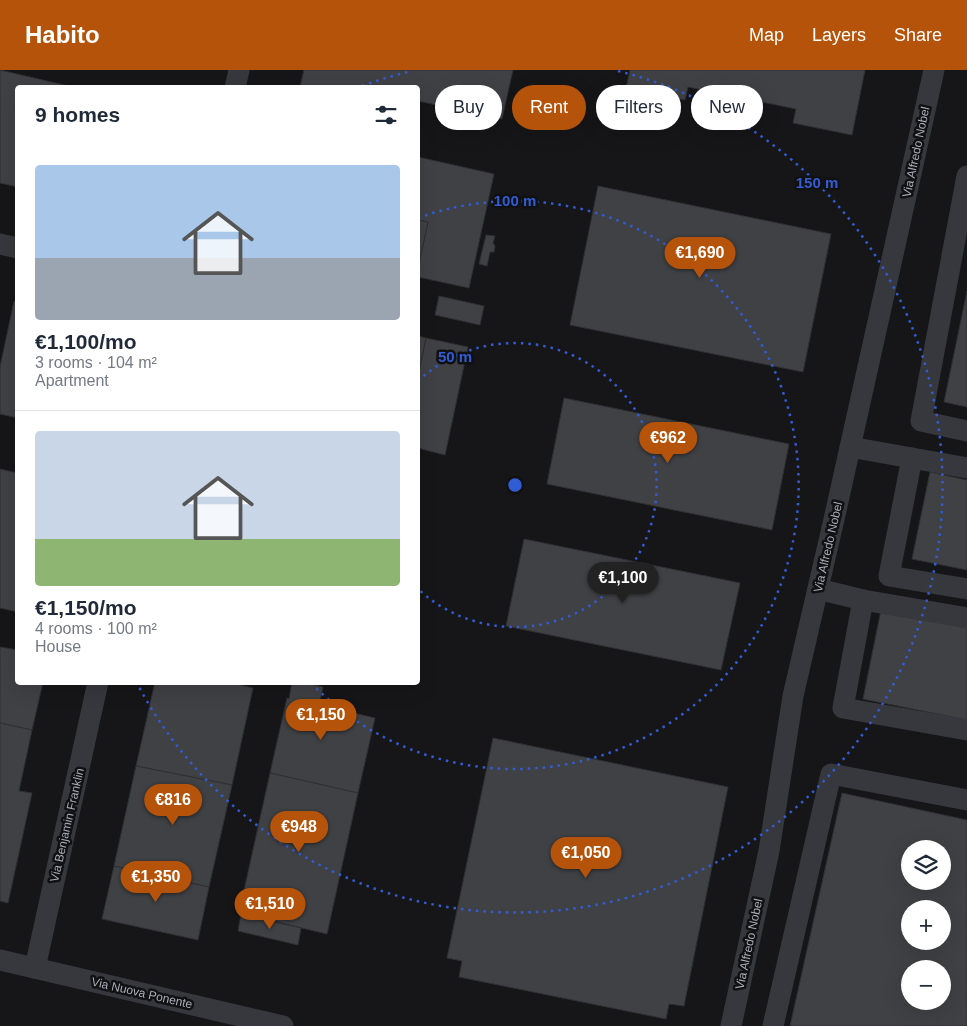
<!DOCTYPE html>
<html lang="en">
<head>
<meta charset="utf-8">
<style>
  body { margin:0; font-family:Helvetica,sans-serif; background:#f2f2f3; color:#1f2937; height:100vh; display:flex; flex-direction:column; font-size:19px; white-space:nowrap }
  * { box-sizing:border-box; margin:0 }
  p { font-size:16px; color:#747a83 }
  .icon { flex:none; width:28px; height:28px; fill:none; stroke:currentColor; stroke-width:2; stroke-linecap:round; stroke-linejoin:round }
  .map { position:relative; flex:1; overflow:hidden }
  .panel { position:absolute; left:15px; top:15px; width:405px; height:600px; display:flex; flex-direction:column; background:#fff; border-radius:5px; box-shadow:0 5px 20px #0002 }
  .panel>* { flex:none }
  .top-card { position:absolute; left:435px; top:15px; width:456px; height:45px; display:flex; gap:10px }
  .controls { position:absolute; left:901px; top:770px; display:grid; gap:10px }
  .controls a { display:grid; place-items:center; width:50px; height:50px; border-radius:50%; background:#fff; box-shadow:0 5px 20px #0002; font-size:25px }
  .price { position:absolute; translate:-50% -42px; padding:0 11px; border-radius:18px; background:#b45309; color:#fff; font-size:16px; line-height:32px; filter:drop-shadow(0 1px 2px #0008) }
  .price::after { content:''; position:absolute; left:50%; top:30px; width:15px; height:11px; margin-left:-8px; background:inherit; clip-path:polygon(0 0,100% 0,50% 100%) }
  .price.on { background:#222; color:#fff }
  ul { padding:0; list-style:none }
  li { display:grid; align-content:center; gap:10px; height:265px; padding:0 20px }
  li+li { border-top:1px solid #e0e1e3 }
  li span { display:grid; place-items:center; height:155px; border-radius:5px; color:#555 }
  li>.icon { margin-inline-start:auto }
  span .icon { width:90px; height:90px; fill:#fffc; stroke-width:1 }
  li b { font-size:21px }
  h2 { display:flex; justify-content:space-between; align-items:center; height:60px; padding:0 20px; font-size:21px }
  .pill { padding:0 18px; border-radius:22px; background:#fff; box-shadow:0 5px 20px #0002; font-size:18px; line-height:45px }
  .pill.on { background:#b45309; color:#fff }
  header { display:flex; align-items:center; gap:30px; box-sizing:border-box; height:70px; padding:0 25px; background:#b45309; color:#fff }
  header strong { font-size:24px }
  nav { display:flex; gap:28px; margin-inline-start:auto; font-size:18px }
  .map>svg:first-child { display:block }
  .building { fill:#404145; stroke:#303034; fill-rule:evenodd }
  .lines { fill:none; stroke-linecap:round; stroke-linejoin:round }
  .minor { stroke:#37383d; stroke-width:21 }
  .ring { fill:none; stroke:#325cd3; stroke-width:2.5; stroke-dasharray:2.5 5 }
  .labels { text-anchor:middle; stroke-width:5; stroke-linejoin:round; paint-order:stroke }
  .street-label { font-size:12px; fill:#a8adb8; stroke:#111113 }
  .centre { fill:#325cd3; stroke:#111113; stroke-width:2.5 }
  .ring-label { font-size:15px; text-anchor:middle; font-weight:bold; fill:#325cd3; stroke:#111113; stroke-width:5; stroke-linejoin:round; paint-order:stroke }
</style>
</head>
<body>
<header>
<strong>Habito</strong>
<nav><a>Map</a><a>Layers</a><a>Share</a></nav>
</header>
<div class="map">
<svg width="967" height="956" viewBox="0 0 967 956">
  <rect width="100%" height="100%" fill="#161618"/>
  <g class="building">
    <path d="M0,0L77,18H18V117L0,113Z"/>
    <path d="M304,0H513L502,49L418,31V18L300,17Z"/>
    <path d="M630,0H865L852,65L793,53L796,39L688,17L685,30L626,18Z"/>
    <path d="M418,87L494,104L469,218L418,207V198L428,152L418,150Z"/>
    <path d="M598,116L831,164L803,302L570,255Z"/>
    <path d="M418,150L428,152L418,198Z"/>
    <path d="M486,165L495,166L493,173L495,176L494,182H490L487,196L479,194Z"/>
    <path d="M967,221V337L944,332Z"/>
    <path d="M439,226L484,236L480,255L435,245Z"/>
    <path d="M14,231L18,232V348L0,344V297Z"/>
    <path d="M418,266L426,268L418,308Z"/>
    <path d="M426,268L468,277L445,385L418,378V308Z"/>
    <path d="M564,328L789,374L772,460L547,414Z"/>
    <path d="M0,399L18,403V542L0,538Z"/>
    <path d="M930,402L967,410V500L912,489Z"/>
    <path d="M524,469L740,513L721,600L506,556Z"/>
    <path d="M881,540L967,558V650L863,629Z"/>
    <path d="M0,577L18,580V612H43L32,660L0,653Z"/>
    <path d="M155,612H228L253,618L232,715L136,696Z"/>
    <path d="M292,612H302L323,617L319,635L375,648L358,723L270,703L287,628L289,629Z"/>
    <path d="M0,653L32,660L19,721L32,723L8,833L0,831Z"/>
    <path d="M493,668L728,717L684,936L669,934L666,949L459,907L462,891L447,888Z"/>
    <path d="M136,696L232,715L209,817L114,796Z"/>
    <path d="M270,703L358,723L327,864L239,843Z"/>
    <path d="M842,723L967,750V956H790ZM910,779H942V811H910ZM910,839H942V871H910ZM910,899H942V931H910Z"/>
    <path d="M114,796L209,817L198,870L102,849Z"/>
    <path d="M241,844L301,858L298,875L238,861Z"/>
  </g>
  <g class="lines">
    <g class="minor">
      <path d="M235,18L239,0"/>
      <path d="M967,106L921,351L967,361"/>
      <path d="M0,174L18,178"/>
      <path d="M850,377L967,398"/>
      <path d="M912,388L889,506L967,519"/>
      <path d="M818,519L863,530L843,638L967,660"/>
      <path d="M863,530L967,548"/>
      <path d="M0,890L283,956"/>
      <path d="M35,898L98,612"/>
      <path d="M731,956L769,781L793,626L835,445L934,0"/>
      <path d="M773,956L831,704L967,730"/>
    </g>
  </g>
  <g class="ring">
    <path d="M418 311A142 142 0 1 1 418 519"/>
    <path d="M418 148A284 284 0 1 1 312 614"/>
    <path d="M362 16A427 427 0 0 1 412 1M618 1A427 427 0 1 1 138 615"/>
  </g>
  <g class="labels">
    <g class="street-label">
      <text transform="translate(916 82) rotate(-78)" y="4">Via Alfredo Nobel</text>
      <text transform="translate(828 477) rotate(-77)" y="4">Via Alfredo Nobel</text>
      <text transform="translate(67 755) rotate(-77)" y="4">Via Benjamin Franklin</text>
      <text transform="translate(749 874) rotate(-78)" y="4">Via Alfredo Nobel</text>
      <text transform="translate(142 923) rotate(13)" y="4">Via Nuova Ponente</text>
    </g>
  </g>
  <circle cx="515" cy="415" r="8" class="centre"/>
  <g class="ring-label">
    <text x="817" y="118">150 m</text>
    <text x="515" y="136">100 m</text>
    <text x="455" y="292">50 m</text>
  </g>
</svg>
<div class="controls">
<a><svg class="icon" aria-label="layers" viewBox="0 0 24 24"><path d="M12 4l9 5-9 5-9-5zM3 14l9 5 9-5"/></svg></a>
<a>+</a>
<a>−</a>
</div>
<b class="price" style="left:700px;top:209px">€1,690</b>
<b class="price" style="left:668px;top:394px">€962</b>
<b class="price on" style="left:623px;top:534px">€1,100</b>
<b class="price" style="left:321px;top:671px">€1,150</b>
<b class="price" style="left:173px;top:756px">€816</b>
<b class="price" style="left:299px;top:783px">€948</b>
<b class="price" style="left:586px;top:809px">€1,050</b>
<b class="price" style="left:156px;top:833px">€1,350</b>
<b class="price" style="left:270px;top:860px">€1,510</b>
<div class="top-card">
<a class="pill">Buy</a>
<a class="pill on">Rent</a>
<a class="pill">Filters</a>
<a class="pill">New</a>
</div>
<section class="panel">
<h2>9 homes<svg class="icon" aria-label="filters" viewBox="0 0 24 24"><path d="M4 7h16M4 17h16"/><circle cx="9" cy="7" r="2"/><circle cx="15" cy="17" r="2"/></svg></h2>
<ul>
<li><span style="background:linear-gradient(#a9c7e8 60%,#9aa5b1 0)"><svg class="icon" aria-label="home" viewBox="0 0 24 24"><path d="M3 11l9-7 9 7M6 9v11h12V9"/></svg></span><div><b>€1,100/mo</b><p>3 rooms · 104 m²</p><p>Apartment</p></div></li>
<li><span style="background:linear-gradient(#c9d6e8 70%,#8fb573 0)"><svg class="icon" aria-label="home" viewBox="0 0 24 24"><path d="M3 11l9-7 9 7M6 9v11h12V9"/></svg></span><div><b>€1,150/mo</b><p>4 rooms · 100 m²</p><p>House</p></div></li>
</ul>
</section>
</div>
</body>
</html>
